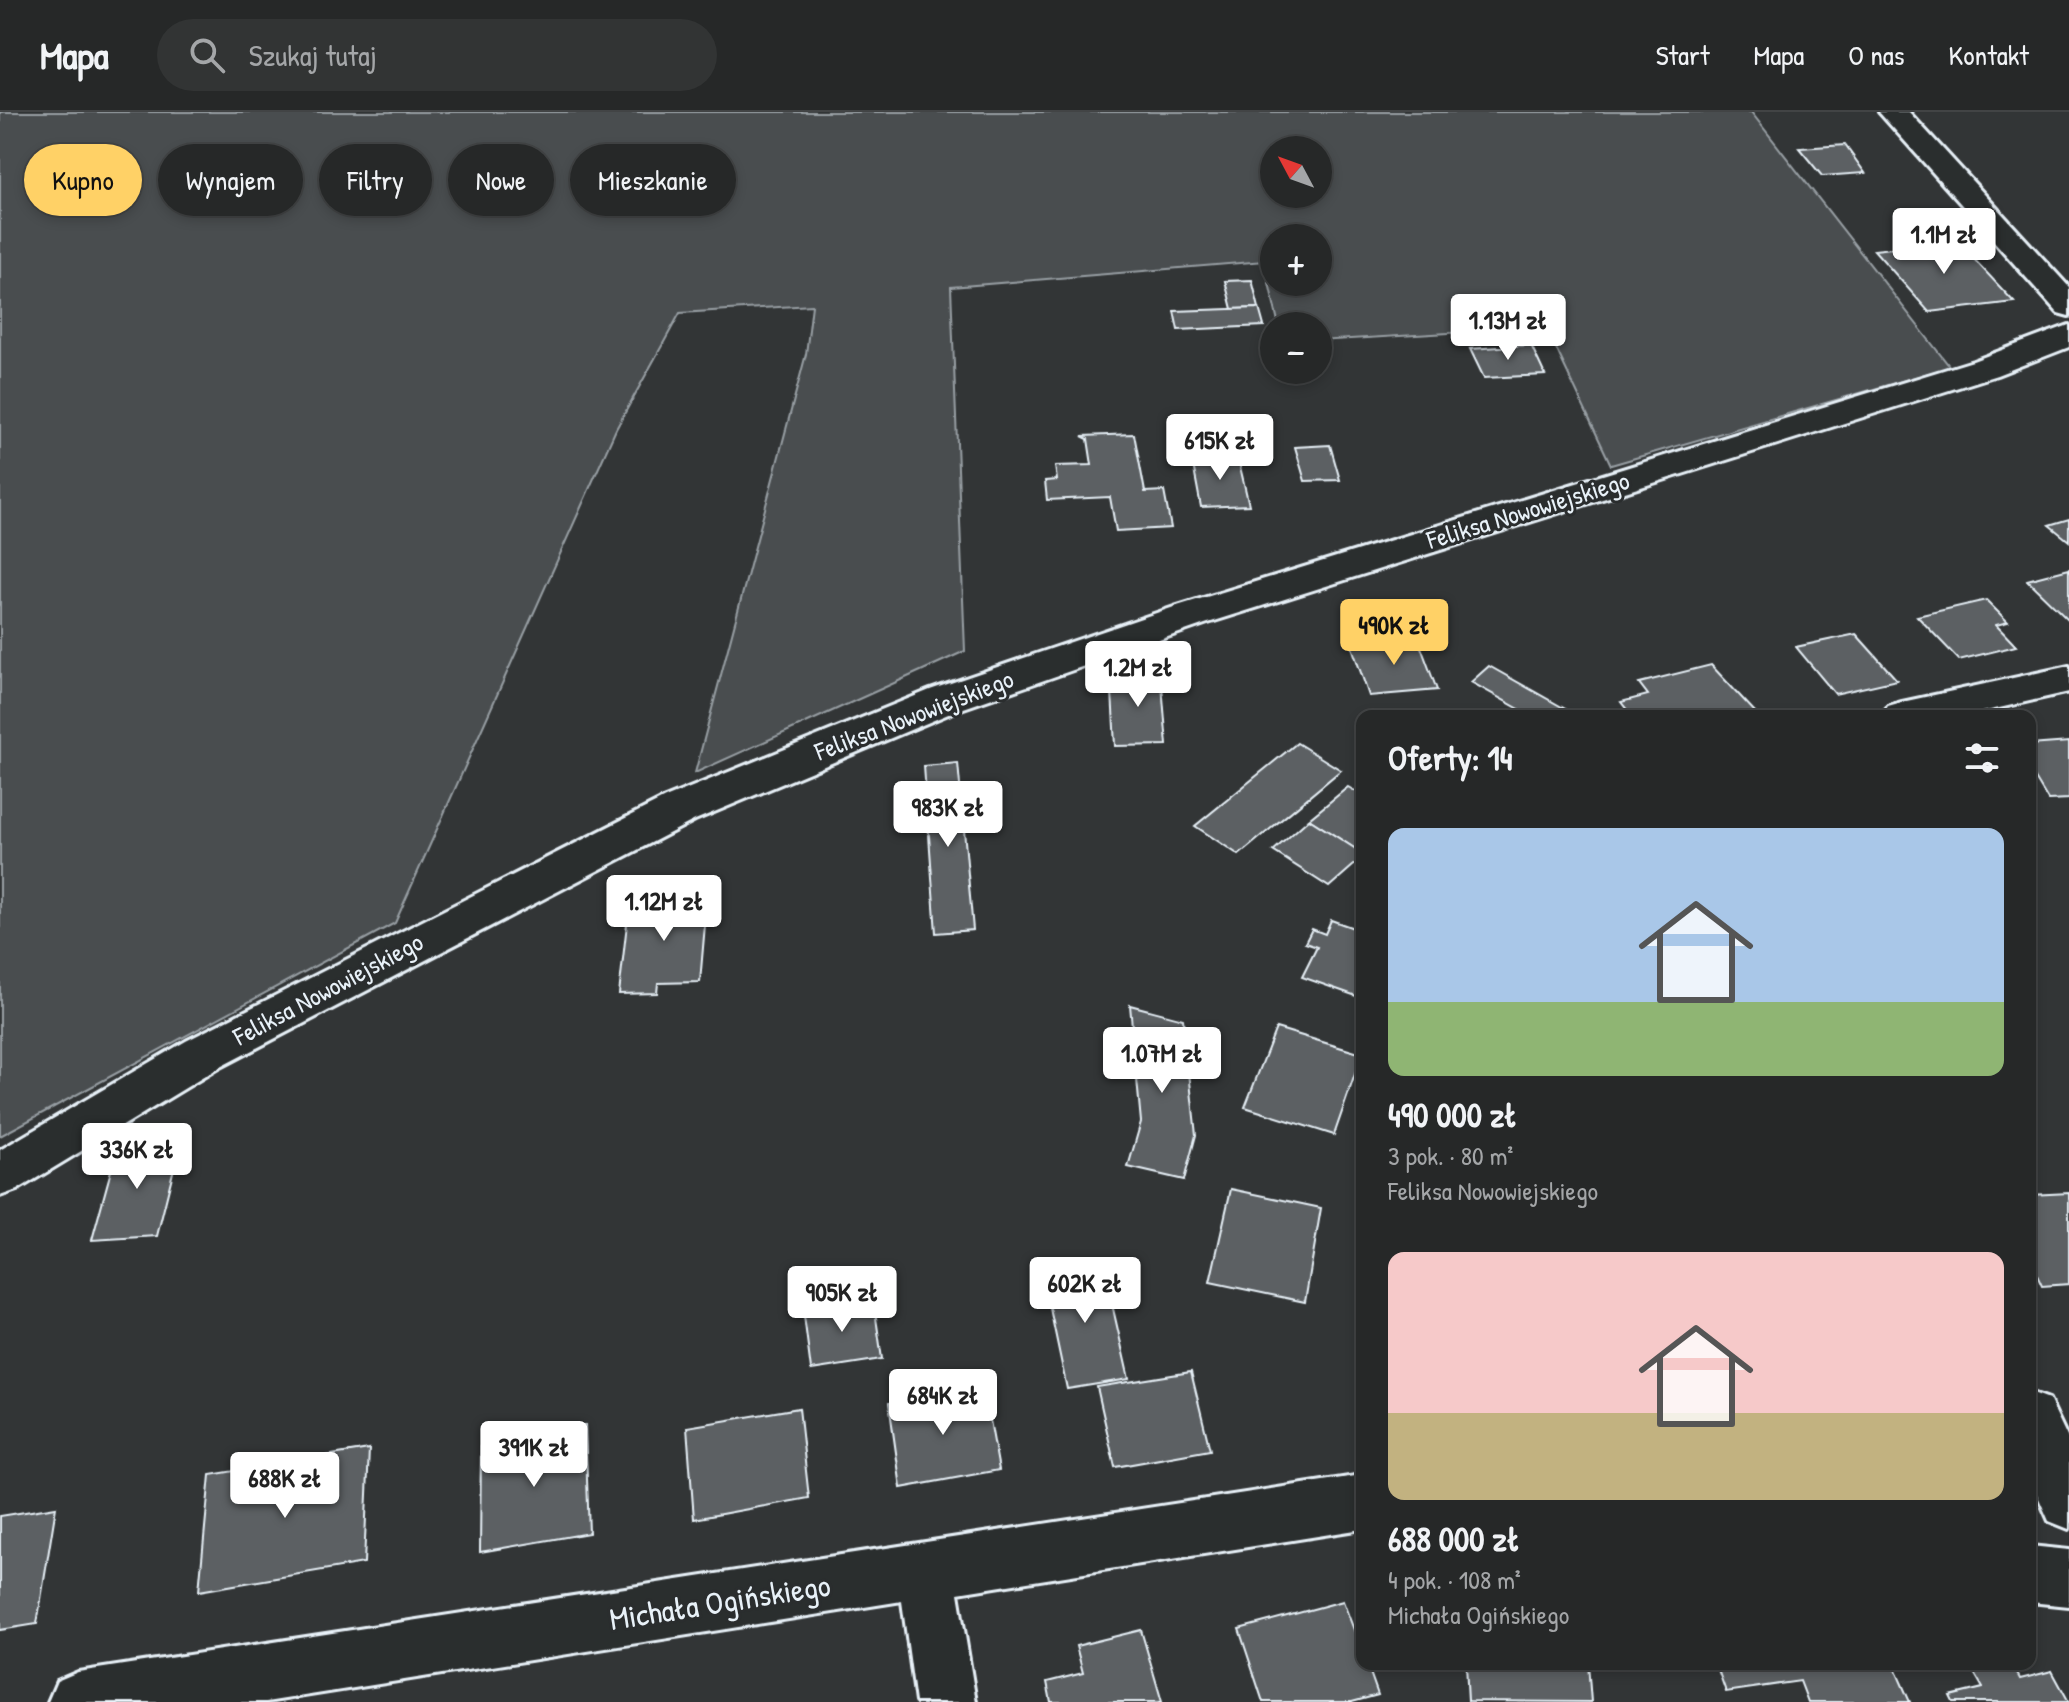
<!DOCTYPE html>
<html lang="pl">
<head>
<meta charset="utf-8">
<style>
  body { margin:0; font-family:"Patrick Hand",sans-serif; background:#323434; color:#f1f3f6; height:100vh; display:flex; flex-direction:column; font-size:30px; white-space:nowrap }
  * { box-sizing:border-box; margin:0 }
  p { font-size:26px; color:#a4a6a8 }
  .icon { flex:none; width:44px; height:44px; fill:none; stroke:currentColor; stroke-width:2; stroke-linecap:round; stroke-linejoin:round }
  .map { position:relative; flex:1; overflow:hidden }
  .sheet { position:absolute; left:1356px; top:598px; width:680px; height:960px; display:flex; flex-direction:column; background:#262828; border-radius:16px; box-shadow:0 4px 12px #0003,0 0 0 2px #424445 }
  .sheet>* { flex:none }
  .banner { position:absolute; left:24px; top:32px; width:760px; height:72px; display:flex; gap:16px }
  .needle { width:52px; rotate:311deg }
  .fabs { position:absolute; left:1260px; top:24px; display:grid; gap:16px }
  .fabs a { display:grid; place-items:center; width:72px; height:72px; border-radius:50%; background:#262828; box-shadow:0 4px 12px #0003,0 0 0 2px #424445; font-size:40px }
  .price { position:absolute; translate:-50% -68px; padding:0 18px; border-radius:8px; background:#fff; color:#222; font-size:26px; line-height:52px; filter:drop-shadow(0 2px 4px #0008) }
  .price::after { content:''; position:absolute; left:50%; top:48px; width:24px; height:18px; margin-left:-12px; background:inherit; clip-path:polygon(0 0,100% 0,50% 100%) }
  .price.active { background:#ffd166; color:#111 }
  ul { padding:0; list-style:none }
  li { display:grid; align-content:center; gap:16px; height:424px; padding:0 32px }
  li span { display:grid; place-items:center; height:248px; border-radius:16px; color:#555 }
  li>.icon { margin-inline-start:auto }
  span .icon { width:144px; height:144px; fill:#fffc; stroke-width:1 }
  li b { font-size:34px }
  h2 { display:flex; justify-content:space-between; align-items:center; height:96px; padding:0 32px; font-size:34px }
  .tag { padding:0 28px; border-radius:36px; background:#262828; box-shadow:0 4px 12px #0003,0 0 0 2px #424445; font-size:28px; line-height:72px }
  .tag.active { background:#ffd166; color:#111 }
  header { display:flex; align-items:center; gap:48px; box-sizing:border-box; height:112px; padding:0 40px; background:#262828; border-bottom:2px solid #424445 }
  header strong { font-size:38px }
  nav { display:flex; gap:44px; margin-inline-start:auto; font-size:28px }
  .search { width:560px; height:72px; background:#323434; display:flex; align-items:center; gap:20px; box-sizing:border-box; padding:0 28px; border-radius:44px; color:#a4a6a8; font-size:30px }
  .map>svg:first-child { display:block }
  .green { fill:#494d4f; stroke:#989fa4; stroke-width:2; fill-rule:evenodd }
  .building { fill:#5c6063; stroke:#e8f1f8; stroke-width:2 }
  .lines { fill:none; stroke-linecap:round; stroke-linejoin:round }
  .minor-casing { stroke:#e8f1f8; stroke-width:6 }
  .minor { fill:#2a2d2e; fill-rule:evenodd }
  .labels { text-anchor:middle; stroke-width:6; stroke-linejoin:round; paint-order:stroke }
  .street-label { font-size:26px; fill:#e8f1f8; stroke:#2a2d2e }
  .near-street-label { font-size:32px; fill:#e8f1f8; stroke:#2a2d2e }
</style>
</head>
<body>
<header>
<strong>Mapa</strong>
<div class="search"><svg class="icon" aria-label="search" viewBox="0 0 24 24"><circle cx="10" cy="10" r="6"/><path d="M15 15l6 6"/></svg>Szukaj tutaj</div>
<nav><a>Start</a><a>Mapa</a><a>O nas</a><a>Kontakt</a></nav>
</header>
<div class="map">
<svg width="2069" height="1590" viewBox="0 0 2069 1590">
  <rect width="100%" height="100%" fill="#323536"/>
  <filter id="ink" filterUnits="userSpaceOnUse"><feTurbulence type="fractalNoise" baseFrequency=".0125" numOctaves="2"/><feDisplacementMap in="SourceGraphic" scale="16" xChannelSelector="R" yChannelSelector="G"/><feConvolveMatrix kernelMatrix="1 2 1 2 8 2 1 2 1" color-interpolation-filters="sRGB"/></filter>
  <g filter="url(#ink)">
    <path class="green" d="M0,0H1751L1950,255L1611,353L1546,215L1318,229V214H1279L1264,149L951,175L965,539L695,661L806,242L812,193L680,201L616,317L395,811L0,1024ZM1274,38H1318V82H1274ZM1274,126H1318V170H1274Z"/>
    <g class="building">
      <path d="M1845,33L1865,61L1822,64L1799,36Z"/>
      <path d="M1957,129L2014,190L1929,200L1874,138Z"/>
      <path d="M1252,168L1259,196L1232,197L1225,169Z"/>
      <path d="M1259,196L1264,214L1178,218L1174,199Z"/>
      <path d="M1531,233L1545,263L1484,266L1470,237Z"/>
      <path d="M1134,322L1145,380L1164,379L1171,416L1116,419L1110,385L1047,388L1045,369L1057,368L1055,354L1092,353L1088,327L1082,324Z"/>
      <path d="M1330,333L1340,368L1305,369L1295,335Z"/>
      <path d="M1238,346L1249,393L1201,395L1192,347Z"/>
      <path d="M2069,407V429L2049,413Z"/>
      <path d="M2069,457V509L2027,468Z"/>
      <path d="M1986,488L2008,510L1996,513L2016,534L1959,548L1917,504Z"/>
      <path d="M1856,522L1897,568L1835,582L1796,535Z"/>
      <path d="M1418,527L1437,578L1369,584L1351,532Z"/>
      <path d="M1711,553L1756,601L1745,604H1632L1621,590L1648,583L1639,571Z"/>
      <path d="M1489,554L1576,603L1532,604L1471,570Z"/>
      <path d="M1111,561H1161L1167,633L1115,634Z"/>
      <path d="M2069,630V687L2048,688L2030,658V633Z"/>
      <path d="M1297,631L1341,658L1239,743L1195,714Z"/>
      <path d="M958,651L973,818L936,821L924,654Z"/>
      <path d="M1348,675L1362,683V741L1309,707Z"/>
      <path d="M1309,707L1362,741V746L1329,775L1273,739Z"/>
      <path d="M708,778L700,870L658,871L657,881L619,882L629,794L662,793L663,780Z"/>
      <path d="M1331,808L1362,819V886L1302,865L1317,835L1305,831L1312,817L1325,822Z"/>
      <path d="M1130,893L1183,907L1196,1023L1184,1068L1128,1055L1141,1010Z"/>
      <path d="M1276,916L1362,942L1334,1023L1245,995Z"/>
      <path d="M181,1028L157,1124L92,1128L118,1033Z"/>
      <path d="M1231,1077L1321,1096L1305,1190L1210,1170Z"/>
      <path d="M2069,1081V1172L2042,1174L2030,1148V1083Z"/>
      <path d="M1102,1148L1129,1267L1067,1277L1042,1158Z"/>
      <path d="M873,1185L882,1247L811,1258L803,1196Z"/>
      <path d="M1191,1260L1210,1338L1115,1355L1097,1275Z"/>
      <path d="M984,1275L999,1358L901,1376L889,1291Z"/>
      <path d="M799,1296L809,1386L694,1407L687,1315Z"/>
      <path d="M585,1313L589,1421L480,1440L481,1331Z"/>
      <path d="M369,1337L364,1451L199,1479L210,1363Z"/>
      <path d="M56,1395L37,1512L0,1518V1404Z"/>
      <path d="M1343,1489L1362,1539V1552H1367L1378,1583L1352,1590H1263L1239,1517Z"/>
      <path d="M1141,1518L1162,1590H1051L1047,1570L1083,1561L1076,1534Z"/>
      <path d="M1466,1552H1588L1591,1590L1468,1589Z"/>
      <path d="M1716,1552H1893L1910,1590H1808L1800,1569L1726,1580Z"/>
      <path d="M1969,1552H2012L2020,1567L2052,1559L2069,1590H1953L1950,1584L1983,1576Z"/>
    </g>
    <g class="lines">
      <defs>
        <g id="minor">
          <path d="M1879,0H1909L2069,175V204L2058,201Z"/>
          <path d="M2069,213V235L1997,263L1205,512L958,598L695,708L220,955L17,1078L0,1084V1038L186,929L665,686L930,578L1177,494L1973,249Z"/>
          <path d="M2069,554V580L1964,604H1882L1888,594L1902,590Z"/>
          <path d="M2030,1280L2049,1287L2069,1329V1417L2049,1409L2030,1366Z"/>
          <path d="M1362,1363V1417L958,1481L976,1590H916L902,1489L266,1590H48L57,1569L78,1560Z"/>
          <path d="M2030,1434L2069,1438V1494L2030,1490Z"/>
        </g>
      </defs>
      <use href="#minor" class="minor-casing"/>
      <use href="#minor" class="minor"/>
    </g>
  </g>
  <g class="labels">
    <g class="street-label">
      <text transform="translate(1528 398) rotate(-17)" y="9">Feliksa Nowowiejskiego</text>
      <text transform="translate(914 603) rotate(-21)" y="9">Feliksa Nowowiejskiego</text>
      <text transform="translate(328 877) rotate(-28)" y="9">Feliksa Nowowiejskiego</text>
    </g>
    <g class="near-street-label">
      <text transform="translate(720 1490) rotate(-9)" y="11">Michała Ogińskiego</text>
    </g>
  </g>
</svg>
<div class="fabs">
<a><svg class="needle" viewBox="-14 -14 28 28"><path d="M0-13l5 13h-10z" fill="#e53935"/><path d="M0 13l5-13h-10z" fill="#a4a6a8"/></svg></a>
<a>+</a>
<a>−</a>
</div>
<b class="price" style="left:1944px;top:164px">1.1M zł</b>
<b class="price" style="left:1508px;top:250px">1.13M zł</b>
<b class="price" style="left:1220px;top:370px">615K zł</b>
<b class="price active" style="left:1394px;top:555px">490K zł</b>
<b class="price" style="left:1138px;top:597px">1.2M zł</b>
<b class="price" style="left:948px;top:737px">983K zł</b>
<b class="price" style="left:664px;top:831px">1.12M zł</b>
<b class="price" style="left:1162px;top:983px">1.07M zł</b>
<b class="price" style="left:137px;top:1079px">336K zł</b>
<b class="price" style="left:1085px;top:1213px">602K zł</b>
<b class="price" style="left:842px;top:1222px">905K zł</b>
<b class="price" style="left:943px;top:1325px">684K zł</b>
<b class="price" style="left:534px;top:1377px">391K zł</b>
<b class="price" style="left:285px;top:1408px">688K zł</b>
<div class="banner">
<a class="tag active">Kupno</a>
<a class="tag">Wynajem</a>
<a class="tag">Filtry</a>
<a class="tag">Nowe</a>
<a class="tag">Mieszkanie</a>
</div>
<section class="sheet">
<h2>Oferty: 14<svg class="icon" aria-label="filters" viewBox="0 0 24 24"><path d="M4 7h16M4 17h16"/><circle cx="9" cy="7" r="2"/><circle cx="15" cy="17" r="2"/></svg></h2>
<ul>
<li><span style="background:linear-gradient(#a9c7e8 70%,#8fb573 0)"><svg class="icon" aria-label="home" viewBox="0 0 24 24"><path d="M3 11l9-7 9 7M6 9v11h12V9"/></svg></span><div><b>490 000 zł</b><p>3 pok. · 80 m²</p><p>Feliksa Nowowiejskiego</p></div></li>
<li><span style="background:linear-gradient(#f6c9c9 65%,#c2b280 0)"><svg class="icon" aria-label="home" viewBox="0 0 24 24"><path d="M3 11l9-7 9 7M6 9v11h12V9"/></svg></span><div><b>688 000 zł</b><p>4 pok. · 108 m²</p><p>Michała Ogińskiego</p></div></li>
</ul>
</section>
</div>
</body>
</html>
